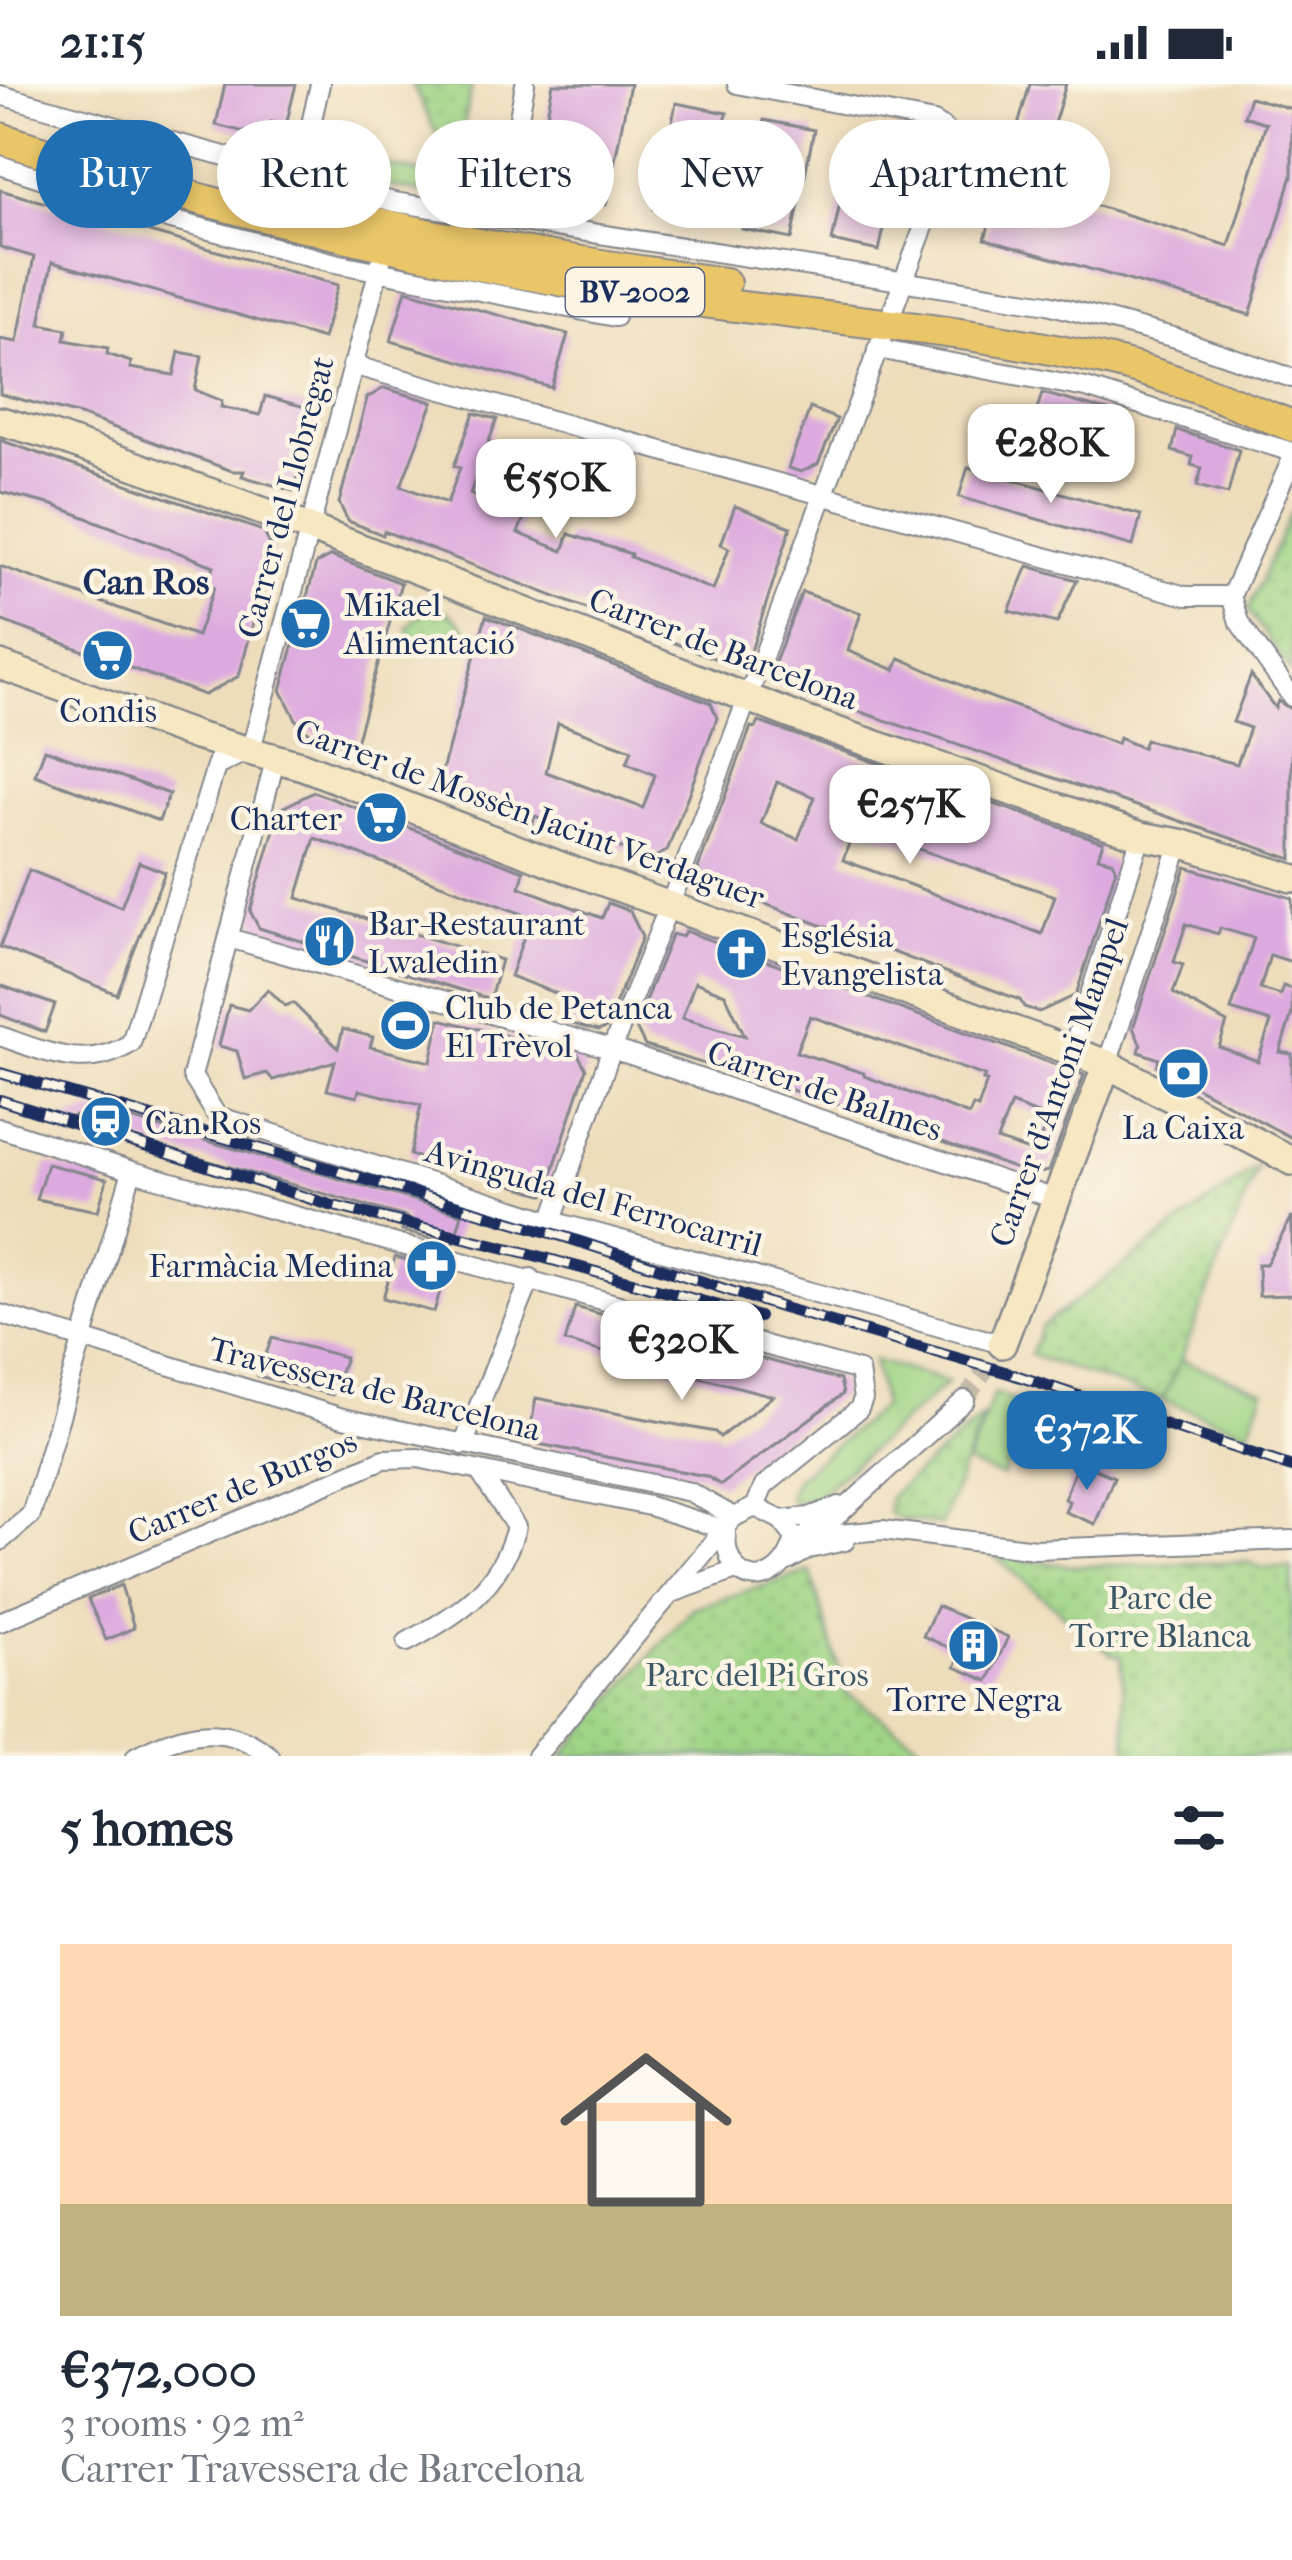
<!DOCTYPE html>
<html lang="en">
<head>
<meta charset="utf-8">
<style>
  body { margin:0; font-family:"IM FELL French Canon",serif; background:#f6f6f7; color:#1f2937; height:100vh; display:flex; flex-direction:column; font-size:45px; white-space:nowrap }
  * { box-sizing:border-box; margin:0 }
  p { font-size:39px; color:#747a83 }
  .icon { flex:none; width:66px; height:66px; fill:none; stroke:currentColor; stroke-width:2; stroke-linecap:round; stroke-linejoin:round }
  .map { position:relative; height:1672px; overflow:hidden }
  .sheet { display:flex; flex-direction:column; background:#fff; flex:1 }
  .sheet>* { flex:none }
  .top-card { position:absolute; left:36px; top:36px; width:1221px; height:108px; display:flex; gap:24px }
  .price { position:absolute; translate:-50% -102px; padding:0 27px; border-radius:24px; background:#fff; color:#222; font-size:39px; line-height:78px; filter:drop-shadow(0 3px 6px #0008) }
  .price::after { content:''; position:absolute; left:50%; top:72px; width:36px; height:27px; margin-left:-18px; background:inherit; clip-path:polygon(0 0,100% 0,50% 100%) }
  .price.current { background:#1f6fb2; color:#fff }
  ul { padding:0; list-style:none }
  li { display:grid; align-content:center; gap:24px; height:636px; padding:0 60px }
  li span { display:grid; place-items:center; height:372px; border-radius:0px; color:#555 }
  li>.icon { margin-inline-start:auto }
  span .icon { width:216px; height:216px; fill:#fffc; stroke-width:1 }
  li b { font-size:51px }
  h2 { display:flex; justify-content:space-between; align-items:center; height:144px; padding:0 60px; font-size:51px }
  .chip { padding:0 42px; border-radius:54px; background:#fff; box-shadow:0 6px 18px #0003; font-size:42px; line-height:108px }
  .chip.current { background:#1f6fb2; color:#fff }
  .status { display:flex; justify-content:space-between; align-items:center; height:84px; padding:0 60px; background:#fff; direction:ltr }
  .status svg { height:33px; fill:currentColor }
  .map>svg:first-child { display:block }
  .grass { fill:url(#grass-dots); stroke:#5e8272; stroke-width:3 }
  .garden { fill:#a0d586; stroke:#5e8272; stroke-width:3 }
  .building { fill:#ddaadf; fill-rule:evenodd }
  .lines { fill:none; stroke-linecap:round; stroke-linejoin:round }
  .street-tunnel { stroke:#c4baa8; stroke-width:18; stroke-dasharray:18 9; stroke-linecap:butt }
  .street-casing { stroke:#84868c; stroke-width:22 }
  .secondary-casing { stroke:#84868c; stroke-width:32 }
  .primary-casing { stroke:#84868c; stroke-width:34 }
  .street { stroke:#fff; stroke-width:18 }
  .secondary { stroke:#f7e8c3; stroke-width:27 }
  .primary { stroke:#ebc669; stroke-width:30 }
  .rail-casing { stroke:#1b2f5e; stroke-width:12 }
  .rail { stroke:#fcf5e5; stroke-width:8; stroke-dasharray:22; stroke-linecap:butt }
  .labels { text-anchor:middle; stroke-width:9; stroke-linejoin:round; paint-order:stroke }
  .shield { fill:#fcf5e5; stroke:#5e6a86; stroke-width:3 }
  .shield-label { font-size:30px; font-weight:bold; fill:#1b2f5e }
  .street-label { font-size:33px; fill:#1b2f5e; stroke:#fcf5e5 }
  .poi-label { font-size:33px; fill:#1b2f5e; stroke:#fcf5e5; text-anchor:start }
  .park-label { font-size:33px; fill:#3c5868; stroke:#fcf5e5 }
  .neighbourhood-label { font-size:36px; font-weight:bold; fill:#1b2f5e; stroke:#fcf5e5 }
</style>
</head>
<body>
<div class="status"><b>21:15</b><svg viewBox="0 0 49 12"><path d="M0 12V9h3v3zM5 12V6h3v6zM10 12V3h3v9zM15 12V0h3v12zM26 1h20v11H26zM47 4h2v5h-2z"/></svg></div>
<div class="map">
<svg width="1292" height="1672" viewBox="0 0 1292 1672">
  <defs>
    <pattern id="grass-dots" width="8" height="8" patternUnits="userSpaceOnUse" patternTransform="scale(3)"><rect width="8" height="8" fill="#a0d586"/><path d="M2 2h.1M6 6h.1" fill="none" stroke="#89b776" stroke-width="1.8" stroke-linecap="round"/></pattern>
  </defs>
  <rect width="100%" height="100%" fill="#fcf5e5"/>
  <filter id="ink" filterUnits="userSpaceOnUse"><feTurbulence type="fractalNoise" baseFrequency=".00833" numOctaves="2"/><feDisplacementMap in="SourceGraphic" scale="24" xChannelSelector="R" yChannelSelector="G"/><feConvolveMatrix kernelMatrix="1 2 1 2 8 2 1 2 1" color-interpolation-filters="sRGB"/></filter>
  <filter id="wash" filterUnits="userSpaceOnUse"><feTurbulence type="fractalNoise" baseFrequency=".004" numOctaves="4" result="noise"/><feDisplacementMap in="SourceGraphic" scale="48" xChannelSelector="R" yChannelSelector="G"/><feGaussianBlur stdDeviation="2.7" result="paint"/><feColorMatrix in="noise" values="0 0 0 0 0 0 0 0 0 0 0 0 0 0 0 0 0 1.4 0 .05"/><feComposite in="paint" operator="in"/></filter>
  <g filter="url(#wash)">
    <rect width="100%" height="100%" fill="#edb"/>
    <g class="grass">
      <path d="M412,0H472L455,87Z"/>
      <path d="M1292,426V589L1248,526Z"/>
      <path d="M434,526L450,529L466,545L464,553L447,566L423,564L407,544L417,533Z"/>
      <path d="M1258,1082L1181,1276L1162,1316L1030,1271L1042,1242Z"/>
      <path d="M983,1332L941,1441L898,1435L888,1429L889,1413Z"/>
      <path d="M993,1471L1073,1482L1249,1478L1262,1484H1292V1672H1128L1121,1572L1111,1570Z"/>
      <path d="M810,1487L846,1608L936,1672H562L693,1524Z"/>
    </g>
    <g class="garden">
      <path d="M314,67L424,89L433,112L322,86L313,76Z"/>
      <path d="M873,1276L948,1298L814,1415L792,1418L788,1413L796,1394L883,1322Z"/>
      <path d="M1181,1276L1264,1307L1249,1347L1162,1316Z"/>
      <path d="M994,1309L1029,1322L1003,1393L967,1380Z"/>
    </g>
    <g id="blocks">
      <g class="building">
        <path d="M225,0H296L286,41L271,38L268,54L216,41Z"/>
        <path d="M553,0H630L606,121L532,106Z"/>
        <path d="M1030,0H1066L1035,103L1229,162L1266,39L1244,32L1250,13L1292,25V92L1250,231L985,155Z"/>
        <path d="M676,19L727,29L704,135L654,125Z"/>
        <path d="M764,36L814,46L792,155L742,145Z"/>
        <path d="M852,62L900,72L879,167L832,157Z"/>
        <path d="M0,106L338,201L323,255L52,178L40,240L67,245L65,256L108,264L107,270L131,278L130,284L174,291L179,268L202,272L195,306L222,317L221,323L260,331L265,312L316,326L293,407L242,392L244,387H232L80,331L0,310V255L17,258L34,173L0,163Z"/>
        <path d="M406,206L568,250L552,304L391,257Z"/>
        <path d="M384,304L433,318L401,402L447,419L460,384L454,382L474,329L497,335L470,410L524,434L518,449L563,467L569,450L631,470L630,473L713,506L729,464L721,460L735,422L791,443L751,567L727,579L384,447L383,451L348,437L339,419L367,314Z"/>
        <path d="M1042,309L1116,329L1103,373L1029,352Z"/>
        <path d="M810,324L837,335L818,380L801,388L788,384Z"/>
        <path d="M1177,346L1239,366L1228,410L1197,402L1202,384L1191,381L1193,373L1172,367Z"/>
        <path d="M0,356L263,447L273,466L239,592L204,611L0,536V482L197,552L214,503L208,501L214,482L53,421L0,408Z"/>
        <path d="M968,383L1141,431L1133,462L959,413Z"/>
        <path d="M331,472L401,499L354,665L301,645L281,606L316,480Z"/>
        <path d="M1028,482L1077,496L1057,539L1009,527Z"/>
        <path d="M802,508L861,529L848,567L895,586L900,574L979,609L1117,660L1119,654L1142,664L1145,656L1237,680L1250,644L1233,638L1251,591L1275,624L1278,617L1292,626V775L779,600L772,586Z"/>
        <path d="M486,532L711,619L717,634L667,767L651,775L535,732L532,742L498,730L501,720L439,697ZM558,639L632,666L627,679L655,691L643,724L546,688Z"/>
        <path d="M759,638L1103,758L1098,773L1113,777L1116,785L1076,911L1039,928L1024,923L1020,916L704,797L698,784L751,643L756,644ZM777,698L815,713L798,755L761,740ZM855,743L1055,812L1042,850L843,776Z"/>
        <path d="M45,665L169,710L159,737L35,691Z"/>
        <path d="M314,708L524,787L520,803L564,820L602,834L608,819L630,827L642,853L606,944L598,947L562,937L571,915L510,892L531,833L315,754L297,814L501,876L490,915L259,844L250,827L280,725Z"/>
        <path d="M139,778L165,788L117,910L0,863L29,786L121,823Z"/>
        <path d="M1186,783L1292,814V878L1270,871L1260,905L1280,911L1283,902L1292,905V929L1280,968L1292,970V1054L1157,982L1159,975L1139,968L1141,961L1133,944ZM1186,840L1218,850L1220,844L1254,854L1231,926L1271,938L1258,977L1219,963L1227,939L1173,909L1183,881L1174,878Z"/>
        <path d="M685,847L1084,991L1048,1087L1032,1091L851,1024L645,962L635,942L672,850L682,853ZM695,898L725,910L745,952L682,934ZM810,932L985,992L983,996L987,997L978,1024L973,1022L969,1031L864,992V989L796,968ZM1011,1020L1048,1034L1035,1069L997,1056Z"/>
        <path d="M0,901L55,921L45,948L0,931Z"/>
        <path d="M268,905L285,922L293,919L338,964L343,945L373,953L370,963L431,978L440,935L578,970L586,985L545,1111L410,1071L421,1021L359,1006L357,1013L327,1006L335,977L273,996L267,989L245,995L237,967L219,962L229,921L248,926Z"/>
        <path d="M99,1026L462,1130L453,1161L402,1147L406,1133L62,1035Z"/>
        <path d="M47,1080L107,1095L98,1127L36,1115Z"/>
        <path d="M1292,1133V1211L1259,1212L1258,1180H1266Z"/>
        <path d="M395,1173L446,1187L434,1228L383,1214Z"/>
        <path d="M575,1223L840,1296L843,1310L721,1401L706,1392L528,1358L536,1314L715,1348L720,1353L773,1312L565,1258Z"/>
        <path d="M272,1254L345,1273L332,1311L258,1292Z"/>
        <path d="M1078,1378L1114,1393L1095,1440L1065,1428L1069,1417L1064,1415Z"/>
        <path d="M121,1501L134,1544L106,1556L88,1515Z"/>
        <path d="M937,1522L1008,1553L988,1597L955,1583L961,1569L923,1552Z"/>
      </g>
    </g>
  </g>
  <g filter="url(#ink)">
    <use href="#blocks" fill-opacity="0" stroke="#84868c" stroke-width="3"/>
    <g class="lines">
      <path class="street-tunnel" d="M965,1316L1002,1260"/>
      <defs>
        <g id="street">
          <path d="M0,11L394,118L1048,220L1176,254L1292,294"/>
          <path d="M0,81L160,133L335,179L615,233"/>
          <path d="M299,94L320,0"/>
          <path d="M501,134L525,0"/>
          <path d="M877,265L1086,304L1292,368"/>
          <path d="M352,281L1186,512H1231"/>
          <path d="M1231,512L1292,375"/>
          <path d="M1231,512L1239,538L1292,613"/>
          <path d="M276,673L192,992L217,1032L552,1137L1002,1260"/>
          <path d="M219,681L251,665L381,177"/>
          <path d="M229,854L628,970L1055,1115"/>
          <path d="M0,952C46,968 87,988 131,959L219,673"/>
          <path d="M1072,967L1141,752"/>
          <path d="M1107,980L1180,759"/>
          <path d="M0,1044L132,1087L859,1287L863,1315L859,1325L764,1402L755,1423"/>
          <path d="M552,1137L611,967L679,797L950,73C953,54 951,47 934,38L737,0"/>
          <path d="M0,1230L343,1334L690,1408L734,1433"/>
          <path d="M463,1361L531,1194"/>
          <path d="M781,1436L809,1433L839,1422"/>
          <path d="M726,1446C723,1505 780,1511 795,1454"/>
          <path d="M810,1447L830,1438L965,1316"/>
          <path d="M795,1454L883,1446L1035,1465L1292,1456"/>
          <path d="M0,1457L31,1431L132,1087"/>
          <path d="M788,1477L809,1465L845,1457"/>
          <path d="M675,1508L736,1486"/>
          <path d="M0,1538L384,1375L418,1374L649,1422L726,1446"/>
          <path d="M407,1558C460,1530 500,1503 516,1443L481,1390"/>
          <path d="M136,1672C183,1648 225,1636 270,1672"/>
          <path d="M536,1672L734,1433L755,1423L781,1436L795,1454"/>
        </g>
        <g id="secondary">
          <path d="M0,337L50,351L309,444L807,637L1141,752L1180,759L1292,794"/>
          <path d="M0,581L196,652L303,682L576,788L1107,980L1292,1077"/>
          <path d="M1002,1260L1107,980"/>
        </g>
        <g id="primary">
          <path d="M0,54C210,124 425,177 644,210C800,233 958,242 1112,278C1174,293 1233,318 1292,342"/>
          <path d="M289,118C432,155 578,179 725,199"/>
        </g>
      </defs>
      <use href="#street" class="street-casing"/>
      <use href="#secondary" class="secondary-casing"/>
      <use href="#primary" class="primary-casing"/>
      <use href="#street" class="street"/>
      <use href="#secondary" class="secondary"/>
      <use href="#primary" class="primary"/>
      <defs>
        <g id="rail">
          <path d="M0,989L565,1153L783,1224L1012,1290L1292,1383"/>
          <path d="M0,1016L330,1121L527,1169L759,1233"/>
        </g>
      </defs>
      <use href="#rail" class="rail-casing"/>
      <use href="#rail" class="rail"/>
    </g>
  </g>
  <defs>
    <symbol id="supermarket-disc" viewBox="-11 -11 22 22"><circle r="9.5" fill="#1f6fb2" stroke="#fcf5e5"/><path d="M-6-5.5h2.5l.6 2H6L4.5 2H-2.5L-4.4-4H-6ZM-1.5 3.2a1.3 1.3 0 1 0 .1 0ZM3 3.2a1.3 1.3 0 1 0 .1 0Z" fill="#fff"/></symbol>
    <symbol id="restaurant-disc" viewBox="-11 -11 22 22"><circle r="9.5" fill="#1f6fb2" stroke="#fcf5e5"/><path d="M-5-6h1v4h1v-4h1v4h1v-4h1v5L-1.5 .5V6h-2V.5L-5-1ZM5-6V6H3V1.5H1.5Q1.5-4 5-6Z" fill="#fff"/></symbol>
    <symbol id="church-disc" viewBox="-11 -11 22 22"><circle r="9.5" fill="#1f6fb2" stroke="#fcf5e5"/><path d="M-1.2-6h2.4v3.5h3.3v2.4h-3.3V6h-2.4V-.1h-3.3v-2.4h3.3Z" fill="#fff"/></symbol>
    <symbol id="stadium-disc" viewBox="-11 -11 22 22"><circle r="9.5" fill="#1f6fb2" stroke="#fcf5e5"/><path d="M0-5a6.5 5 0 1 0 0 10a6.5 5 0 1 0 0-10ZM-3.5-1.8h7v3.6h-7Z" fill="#fff"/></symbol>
    <symbol id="bank-disc" viewBox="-11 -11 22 22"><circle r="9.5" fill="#1f6fb2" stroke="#fcf5e5"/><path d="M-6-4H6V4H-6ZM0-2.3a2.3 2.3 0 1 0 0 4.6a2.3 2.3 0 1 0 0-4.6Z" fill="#fff"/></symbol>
    <symbol id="station-disc" viewBox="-11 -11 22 22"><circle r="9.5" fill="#1f6fb2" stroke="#fcf5e5"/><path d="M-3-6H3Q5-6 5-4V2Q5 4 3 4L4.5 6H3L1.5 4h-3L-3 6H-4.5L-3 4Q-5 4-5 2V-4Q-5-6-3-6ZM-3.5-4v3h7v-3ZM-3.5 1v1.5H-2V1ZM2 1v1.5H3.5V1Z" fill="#fff"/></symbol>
    <symbol id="pharmacy-disc" viewBox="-11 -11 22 22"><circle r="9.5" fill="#1f6fb2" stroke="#fcf5e5"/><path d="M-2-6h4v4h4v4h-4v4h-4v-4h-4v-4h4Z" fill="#fff"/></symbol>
    <symbol id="building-disc" viewBox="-11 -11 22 22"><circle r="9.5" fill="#1f6fb2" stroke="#fcf5e5"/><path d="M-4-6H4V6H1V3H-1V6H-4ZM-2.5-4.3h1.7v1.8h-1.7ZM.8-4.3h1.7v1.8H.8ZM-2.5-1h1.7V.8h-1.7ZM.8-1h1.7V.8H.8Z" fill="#fff"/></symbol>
  </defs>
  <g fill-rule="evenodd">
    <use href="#supermarket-disc" x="276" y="510" width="59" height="59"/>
    <use href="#supermarket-disc" x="78" y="542" width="59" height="59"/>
    <use href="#supermarket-disc" x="352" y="704" width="59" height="59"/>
    <use href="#restaurant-disc" x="300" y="828" width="59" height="59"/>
    <use href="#church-disc" x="712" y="840" width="59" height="59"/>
    <use href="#stadium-disc" x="376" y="912" width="59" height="59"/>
    <use href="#bank-disc" x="1154" y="960" width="59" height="59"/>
    <use href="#station-disc" x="76" y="1008" width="59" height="59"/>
    <use href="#pharmacy-disc" x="402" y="1152" width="59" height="59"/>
    <use href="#building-disc" x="944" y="1532" width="59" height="59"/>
  </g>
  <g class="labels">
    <rect class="shield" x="566" y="184" width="138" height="48" rx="9"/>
    <g class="shield-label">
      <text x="635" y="218">BV-2002</text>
    </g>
    <g class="street-label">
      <text transform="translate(285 413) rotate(-75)" y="12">Carrer del Llobregat</text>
      <text transform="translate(724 564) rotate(21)" y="12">Carrer de Barcelona</text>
      <text transform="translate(530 729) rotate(20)" y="12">Carrer de Mossèn Jacint Verdaguer</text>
      <text transform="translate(1058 998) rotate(-70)" y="12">Carrer d'Antoni Mampel</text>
      <text transform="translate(825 1006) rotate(19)" y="12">Carrer de Balmes</text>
      <text transform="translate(594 1113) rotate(16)" y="12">Avinguda del Ferrocarril</text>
      <text transform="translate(375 1304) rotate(14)" y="12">Travessera de Barcelona</text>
      <text transform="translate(242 1402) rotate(-23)" y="12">Carrer de Burgos</text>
    </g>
    <g class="poi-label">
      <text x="344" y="532">Mikael<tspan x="344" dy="38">Alimentació</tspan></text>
      <text x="108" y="638" text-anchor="middle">Condis</text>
      <text x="342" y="746" text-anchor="end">Charter</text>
      <text x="368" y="851">Bar-Restaurant<tspan x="368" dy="38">Lwaledin</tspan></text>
      <text x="781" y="863">Església<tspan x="781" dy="38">Evangelista</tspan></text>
      <text x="445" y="935">Club de Petanca<tspan x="445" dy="38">El Trèvol</tspan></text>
      <text x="145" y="1050">Can Ros</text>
      <text x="1183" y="1055" text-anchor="middle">La Caixa</text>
      <text x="393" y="1193" text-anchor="end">Farmàcia Medina</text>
      <text x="974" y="1627" text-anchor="middle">Torre Negra</text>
    </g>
    <g class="park-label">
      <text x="1160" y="1525">Parc de<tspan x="1160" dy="38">Torre Blanca</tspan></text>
      <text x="757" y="1602">Parc del Pi Gros</text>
    </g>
    <g class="neighbourhood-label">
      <text x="146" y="510">Can Ros</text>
    </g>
  </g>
</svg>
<b class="price" style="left:1051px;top:422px">€280K</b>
<b class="price" style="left:556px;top:457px">€550K</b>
<b class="price" style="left:910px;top:783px">€257K</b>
<b class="price" style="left:682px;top:1319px">€320K</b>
<b class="price current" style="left:1087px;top:1409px">€372K</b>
<div class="top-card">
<a class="chip current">Buy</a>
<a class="chip">Rent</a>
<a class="chip">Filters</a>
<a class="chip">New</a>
<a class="chip">Apartment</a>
</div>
</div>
<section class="sheet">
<h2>5 homes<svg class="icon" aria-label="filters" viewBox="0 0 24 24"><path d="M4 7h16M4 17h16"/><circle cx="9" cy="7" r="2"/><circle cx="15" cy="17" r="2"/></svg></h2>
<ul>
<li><span style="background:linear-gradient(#ffd9b3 70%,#c2b280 0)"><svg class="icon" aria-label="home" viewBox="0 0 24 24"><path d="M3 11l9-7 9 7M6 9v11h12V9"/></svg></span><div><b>€372,000</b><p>3 rooms · 92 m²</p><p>Carrer Travessera de Barcelona</p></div></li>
</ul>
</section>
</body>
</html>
